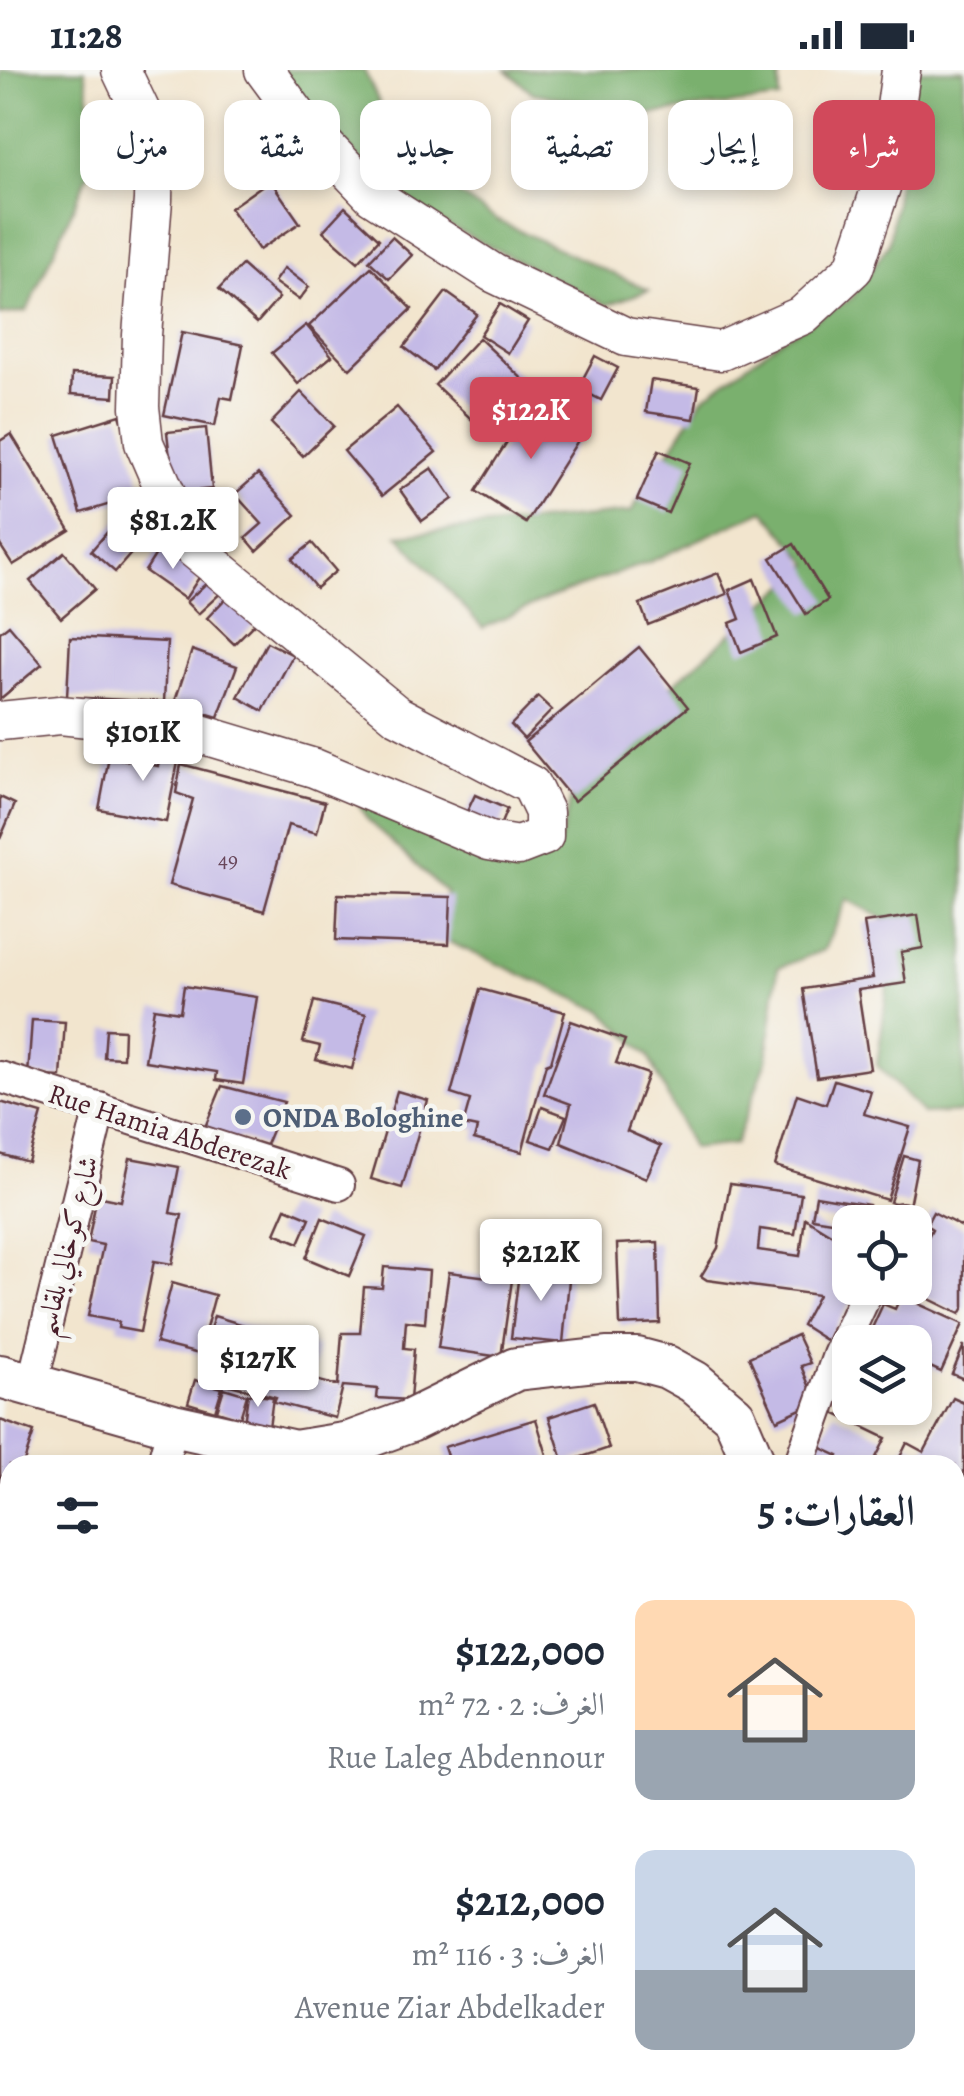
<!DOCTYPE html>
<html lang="ar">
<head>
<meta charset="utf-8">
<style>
  body { margin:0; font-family:Alegreya,Amiri,serif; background:#f6f6f7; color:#1f2937; direction:rtl; height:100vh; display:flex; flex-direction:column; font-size:38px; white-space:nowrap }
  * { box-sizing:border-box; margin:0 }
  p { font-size:32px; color:#747a83 }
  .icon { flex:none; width:55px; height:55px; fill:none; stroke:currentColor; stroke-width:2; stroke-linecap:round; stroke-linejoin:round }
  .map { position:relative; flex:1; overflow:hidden; direction:ltr }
  .side { position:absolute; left:0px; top:1385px; width:965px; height:642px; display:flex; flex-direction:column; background:#fff; border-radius:30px 30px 0 0; box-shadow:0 5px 15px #0003; direction:rtl }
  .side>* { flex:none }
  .top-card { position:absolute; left:30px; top:30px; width:905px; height:90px; direction:rtl; display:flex; gap:20px }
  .tools { position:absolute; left:832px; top:1135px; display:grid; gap:20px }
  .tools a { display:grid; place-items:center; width:100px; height:100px; border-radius:20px; background:#fff; box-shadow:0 5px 15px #0003; font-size:50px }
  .price { position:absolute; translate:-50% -85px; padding:0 22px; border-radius:10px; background:#fff; color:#222; font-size:32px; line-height:65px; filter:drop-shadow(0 2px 5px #0008) }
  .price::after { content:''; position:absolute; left:50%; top:60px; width:30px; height:22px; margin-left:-15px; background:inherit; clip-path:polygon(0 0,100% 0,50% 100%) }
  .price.current { background:#d1495b; color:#fff }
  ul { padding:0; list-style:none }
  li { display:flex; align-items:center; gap:30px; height:250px; padding:0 50px }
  li span { display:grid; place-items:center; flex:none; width:280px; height:200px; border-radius:20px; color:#555 }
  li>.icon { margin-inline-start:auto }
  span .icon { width:120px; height:120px; fill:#fffc; stroke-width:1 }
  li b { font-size:42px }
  h2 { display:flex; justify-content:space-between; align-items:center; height:120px; padding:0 50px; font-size:42px }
  .tag { padding:0 35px; border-radius:20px; background:#fff; box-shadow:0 5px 15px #0003; font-size:35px; line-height:90px }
  .tag.current { background:#d1495b; color:#fff }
  .status { display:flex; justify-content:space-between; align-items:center; height:70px; padding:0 50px; background:#fff; direction:ltr }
  .status svg { height:28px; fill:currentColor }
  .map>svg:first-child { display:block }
  .forest { fill:#7ab06e; stroke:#62684c; stroke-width:2.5 }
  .building { fill:#c4bae6 }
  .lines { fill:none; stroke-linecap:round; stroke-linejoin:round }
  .minor-casing { stroke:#633d43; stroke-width:34 }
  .tertiary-casing { stroke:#633d43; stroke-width:41 }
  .secondary-casing { stroke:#633d43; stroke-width:46 }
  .minor { stroke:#fff; stroke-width:30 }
  .tertiary { stroke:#fff; stroke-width:38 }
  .secondary { stroke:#fff; stroke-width:42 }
  .service-dot { fill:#5c6f8a; stroke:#f6f6f2; stroke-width:4 }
  .labels { text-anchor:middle; stroke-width:9; stroke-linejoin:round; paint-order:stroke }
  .number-label { font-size:22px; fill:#68465a }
  .service-label { font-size:28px; font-weight:bold; fill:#4e5e75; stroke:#f6f6f2; text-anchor:start }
  .street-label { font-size:28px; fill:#4a1f2b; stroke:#f6f6f2 }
</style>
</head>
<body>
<div class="status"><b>11:28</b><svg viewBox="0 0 49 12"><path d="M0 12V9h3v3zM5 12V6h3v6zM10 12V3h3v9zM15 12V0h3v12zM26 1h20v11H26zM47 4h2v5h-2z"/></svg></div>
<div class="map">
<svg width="964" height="2026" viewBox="0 0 964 2026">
  <rect width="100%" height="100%" fill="#f6f6f2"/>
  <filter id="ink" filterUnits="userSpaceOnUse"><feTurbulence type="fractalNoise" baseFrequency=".01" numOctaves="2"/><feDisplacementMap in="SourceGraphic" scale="20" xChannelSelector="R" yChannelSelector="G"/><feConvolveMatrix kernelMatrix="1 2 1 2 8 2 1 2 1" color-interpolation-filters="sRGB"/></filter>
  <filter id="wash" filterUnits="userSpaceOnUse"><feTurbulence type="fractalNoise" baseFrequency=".0048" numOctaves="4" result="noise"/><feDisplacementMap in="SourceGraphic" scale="40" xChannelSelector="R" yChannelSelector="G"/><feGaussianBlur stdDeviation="2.25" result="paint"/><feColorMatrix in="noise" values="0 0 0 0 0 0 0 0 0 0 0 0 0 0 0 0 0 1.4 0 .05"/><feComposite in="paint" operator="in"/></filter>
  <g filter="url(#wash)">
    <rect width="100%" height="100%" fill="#f2e5ce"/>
    <g class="forest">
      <path d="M0,0H85L98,82L27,241L0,245Z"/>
      <path d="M275,0H364L405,88L500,152L649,220L607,235L399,131Z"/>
      <path d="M506,0H779L780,29L651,44L533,23Z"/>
      <path d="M914,0H964V1042L923,1044L877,995L888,913L891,853L847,829L824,880L778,898L767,990L735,1074L692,1079L649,986L603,941L442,869L445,822L367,749L352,723L455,778L488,786L560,771L579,697L810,494L764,440L649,492L549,528L483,558L398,465L631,442L703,328L780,270L852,228L889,173Z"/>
    </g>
    <g id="blocks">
      <g class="building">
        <path d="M302,63L322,94L292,114L272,83Z"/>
        <path d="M270,110L300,153L259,180L230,138Z"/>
        <path d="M345,137L379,169L358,192L323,161Z"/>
        <path d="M392,167L412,185L389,209L369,191Z"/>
        <path d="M242,195L279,228L257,253L219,219Z"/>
        <path d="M371,197L412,239L350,299L309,256Z"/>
        <path d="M284,198L309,217L299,230L274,212Z"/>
        <path d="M446,222L477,244L434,300L404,277Z"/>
        <path d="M500,234L528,251L508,283L480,265Z"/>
        <path d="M306,255L332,286L298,314L272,283Z"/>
        <path d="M182,262L243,275L232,329L221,327L215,356L164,345Z"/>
        <path d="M479,268L531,317L487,364L435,315Z"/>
        <path d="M595,286L618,298L601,330L578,318Z"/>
        <path d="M72,304L115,306L114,327L71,324Z"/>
        <path d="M651,310L699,317L694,349L646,342Z"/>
        <path d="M301,322L334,356L303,386L271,353Z"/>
        <path d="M397,337L436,382L382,426L344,381Z"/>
        <path d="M529,337L558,355L568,340L589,353L526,453L476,421Z"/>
        <path d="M120,345L144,424L81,443L57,365Z"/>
        <path d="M206,358L212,419L174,423L167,362Z"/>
        <path d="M11,364L70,460L13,495L0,475V371Z"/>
        <path d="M659,380L690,393L668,443L637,430Z"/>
        <path d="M432,398L453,429L422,451L400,420Z"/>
        <path d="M258,404L296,445L257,481L246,468L262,454L235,424Z"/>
        <path d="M130,436L154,457L115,502L91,481Z"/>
        <path d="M312,473L336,501L316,518L292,489Z"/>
        <path d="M794,474L828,530L806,544L771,488Z"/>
        <path d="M161,476L202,503L185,529L145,501Z"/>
        <path d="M64,482L95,519L61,548L30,511Z"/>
        <path d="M718,503L727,524L648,555L640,534Z"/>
        <path d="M212,508L224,520L198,544L186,532Z"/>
        <path d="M754,509L777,567L741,582L730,553L740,549L729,520Z"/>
        <path d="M231,523L258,550L234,574L207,548Z"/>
        <path d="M9,555L42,594L0,629V562Z"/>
        <path d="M70,567L167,572L164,632L67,627Z"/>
        <path d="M267,572L293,585L263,641L238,627Z"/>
        <path d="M639,577L688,637L574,731L525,672Z"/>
        <path d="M192,580L237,596L218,647L174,634Z"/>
        <path d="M538,627L552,640L524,669L511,655Z"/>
        <path d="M146,657L161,664L151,692L131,687Z"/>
        <path d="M164,663L183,667L166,752L99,739L109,687L158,696Z"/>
        <path d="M181,694L325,732L317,763L288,755L264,841L169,815L193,729L176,723Z"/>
        <path d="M475,725L507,739L497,763L464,748Z"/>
        <path d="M0,727L15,734L0,769Z"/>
        <path d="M338,824L451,827L449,874L336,870Z"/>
        <path d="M918,845L923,878L901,882L906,913L858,920L870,999L817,1007L803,919L873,908L864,853Z"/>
        <path d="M184,916L257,927L243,1014L216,1010L217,1002L145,991L154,938L180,942Z"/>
        <path d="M480,919L565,942L551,992L546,994L522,1082L474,1069L477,1058L463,1055L470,1030L451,1024Z"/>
        <path d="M314,931L366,944L352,999L316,990L320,976L303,972Z"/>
        <path d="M32,950L65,952L61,1007L28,1005Z"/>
        <path d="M571,951L625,970L616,993L648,1004L627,1061L661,1076L646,1108L561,1073L571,1034L544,1024Z"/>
        <path d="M106,959L124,960L123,988L104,987Z"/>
        <path d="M834,1010L871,1021L864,1044L910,1057L887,1130L775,1096L797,1024L826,1034Z"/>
        <path d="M222,1016L284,1032L265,1077L238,1067L236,1073L203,1062Z"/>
        <path d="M397,1021L428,1030L402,1118L371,1109Z"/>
        <path d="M0,1032L42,1044L28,1092L0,1084Z"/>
        <path d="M542,1037L566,1046L553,1078L530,1070Z"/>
        <path d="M904,1086L918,1090L909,1136L890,1132Z"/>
        <path d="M130,1088L179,1097L170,1143L182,1145L172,1194L154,1191L140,1262L118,1258L119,1252L88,1246L103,1175L88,1172L97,1126L121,1131Z"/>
        <path d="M730,1114L801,1124L795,1164L760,1159L758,1180L800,1186L805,1148L850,1176V1218H860L827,1271L802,1255L818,1225L707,1210L701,1206L718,1178Z"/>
        <path d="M816,1126L869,1135L866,1152L850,1154L812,1148Z"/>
        <path d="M286,1138L310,1148L299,1173L275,1163Z"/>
        <path d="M933,1142L964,1158V1237L960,1244L907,1218H915V1193L932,1159L926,1155Z"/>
        <path d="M322,1148L366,1166L349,1206L306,1188Z"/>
        <path d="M658,1172L660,1253L620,1255L617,1174Z"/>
        <path d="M520,1194L570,1199L563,1273L511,1268Z"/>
        <path d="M384,1197L429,1201L425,1253L406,1251L404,1278L414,1279L410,1330L377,1328L378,1319L343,1316L335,1348L274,1332L276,1327L215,1311L222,1285L338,1316L342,1263H360L364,1217L382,1218Z"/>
        <path d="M449,1202L512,1210L501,1287L438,1278Z"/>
        <path d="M172,1213L215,1225L199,1284L156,1273Z"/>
        <path d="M901,1226L963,1254L941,1302L915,1290V1272H875L867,1269L883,1234L895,1239Z"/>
        <path d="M214,1246L264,1261L255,1291L205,1275Z"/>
        <path d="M268,1261L292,1270L281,1300L257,1291Z"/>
        <path d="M797,1265L810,1293L801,1296L816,1332L777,1350L749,1287Z"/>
        <path d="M300,1273L318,1277L312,1306L294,1302Z"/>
        <path d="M964,1275V1309L952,1304Z"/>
        <path d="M195,1310L222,1318L215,1341L188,1333Z"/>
        <path d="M224,1318L247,1325L240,1348L217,1341Z"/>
        <path d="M248,1324L273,1327L269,1357L244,1354Z"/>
        <path d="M953,1328L964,1333V1410L955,1428V1395H896L907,1373L924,1382Z"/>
        <path d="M594,1332L609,1378L564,1393L549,1347Z"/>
        <path d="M834,1343L886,1368L872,1395H835L839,1386L817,1376Z"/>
        <path d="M536,1349L550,1395H450L444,1377Z"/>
        <path d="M0,1350L34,1362L23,1395H10V1408L0,1405Z"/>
        <path d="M0,1407L10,1409L2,1459H0Z"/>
        <path d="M0,1505L10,1508V1555L0,1552Z"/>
        <path d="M0,1597L10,1599V1666L0,1663Z"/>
        <path d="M959,1697L964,1699V1725L958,1739L955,1737V1706Z"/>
        <path d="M0,1795L10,1801V1873L0,1867Z"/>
        <path d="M955,1839L964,1842V1897L955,1895Z"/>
        <path d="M10,1902V1955L0,1965V1912Z"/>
        <path d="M955,1906L964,1909V1961L956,1987Z"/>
        <path d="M523,2018H555L554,2026Z"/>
        <path d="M627,2018H662L658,2023L663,2026H622Z"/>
        <path d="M728,2018H763L759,2026H740L727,2020Z"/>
        <path d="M804,2018H868L865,2026H801Z"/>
        <path d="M897,2018H946L943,2026H894Z"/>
      </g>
    </g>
  </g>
  <g filter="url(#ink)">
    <use href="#blocks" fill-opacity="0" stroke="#633d43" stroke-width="2.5"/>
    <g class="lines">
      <defs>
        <g id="minor">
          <path d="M0,1007L339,1115"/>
          <path d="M899,1152L901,1148"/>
          <path d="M32,1315L100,1038"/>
          <path d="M162,1395L173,1355"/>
          <path d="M799,1395L838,1285L869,1218"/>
          <path d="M955,1494L964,1475"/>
          <path d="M0,1686L10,1689"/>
          <path d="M955,1802L964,1774"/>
          <path d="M386,2018L388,2026"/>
          <path d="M887,2026L890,2018"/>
        </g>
        <g id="tertiary">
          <path d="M264,0L303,53L373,126L493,203L626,267L721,281L803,245L854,198L888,96L901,0"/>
          <path d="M0,651L60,645L177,657L314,698L489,771L518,776L544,766V742L531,715L397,645L188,474L144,373L140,337L142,265L153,130L154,69L121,0"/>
        </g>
        <g id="secondary">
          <path d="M0,1306L173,1355L295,1382L350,1373L410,1351L516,1299L606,1289H637L667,1297L694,1312L734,1346L755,1395"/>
          <path d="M955,1580L964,1582"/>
        </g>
      </defs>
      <use href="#minor" class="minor-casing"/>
      <use href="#tertiary" class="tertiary-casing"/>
      <use href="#secondary" class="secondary-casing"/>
      <use href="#minor" class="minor"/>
      <use href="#tertiary" class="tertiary"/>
      <use href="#secondary" class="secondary"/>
    </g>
  </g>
  <circle class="service-dot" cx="243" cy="1047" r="10"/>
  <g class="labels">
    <g class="number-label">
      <text x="228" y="797">49</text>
    </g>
    <g class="service-label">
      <text x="263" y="1057">ONDA Bologhine</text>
    </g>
    <g class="street-label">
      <text transform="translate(170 1061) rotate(18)" y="10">Rue Hamia Abderezak</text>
      <text transform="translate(66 1176) rotate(-76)" y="10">شارع كوخالي بلقاسم</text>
    </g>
  </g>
</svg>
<div class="tools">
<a><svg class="icon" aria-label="locate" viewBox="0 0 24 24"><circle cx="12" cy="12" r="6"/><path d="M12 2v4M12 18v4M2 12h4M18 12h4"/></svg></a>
<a><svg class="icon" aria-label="layers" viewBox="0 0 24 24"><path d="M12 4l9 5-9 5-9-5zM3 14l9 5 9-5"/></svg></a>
</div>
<b class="price current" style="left:531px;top:392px">$122K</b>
<b class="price" style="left:173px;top:502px">$81.2K</b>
<b class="price" style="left:143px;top:714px">$101K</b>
<b class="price" style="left:541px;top:1234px">$212K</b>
<b class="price" style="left:258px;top:1340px">$127K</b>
<div class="top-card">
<a class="tag current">شراء</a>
<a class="tag">إيجار</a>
<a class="tag">تصفية</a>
<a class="tag">جديد</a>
<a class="tag">شقة</a>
<a class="tag">منزل</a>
</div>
<section class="side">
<h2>العقارات: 5<svg class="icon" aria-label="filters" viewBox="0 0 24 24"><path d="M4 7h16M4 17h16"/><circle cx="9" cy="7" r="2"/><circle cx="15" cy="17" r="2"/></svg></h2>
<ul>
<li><span style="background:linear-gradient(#ffd9b3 65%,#9aa5b1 0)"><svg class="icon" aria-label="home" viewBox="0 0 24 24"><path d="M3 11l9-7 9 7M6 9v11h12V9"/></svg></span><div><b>$122,000</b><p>الغرف: 2 · 72 m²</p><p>Rue Laleg Abdennour</p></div></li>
<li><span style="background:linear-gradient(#c9d6e8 60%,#9aa5b1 0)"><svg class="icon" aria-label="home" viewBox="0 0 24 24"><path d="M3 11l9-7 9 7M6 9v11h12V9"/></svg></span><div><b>$212,000</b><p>الغرف: 3 · 116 m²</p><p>Avenue Ziar Abdelkader</p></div></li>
</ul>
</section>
</div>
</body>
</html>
